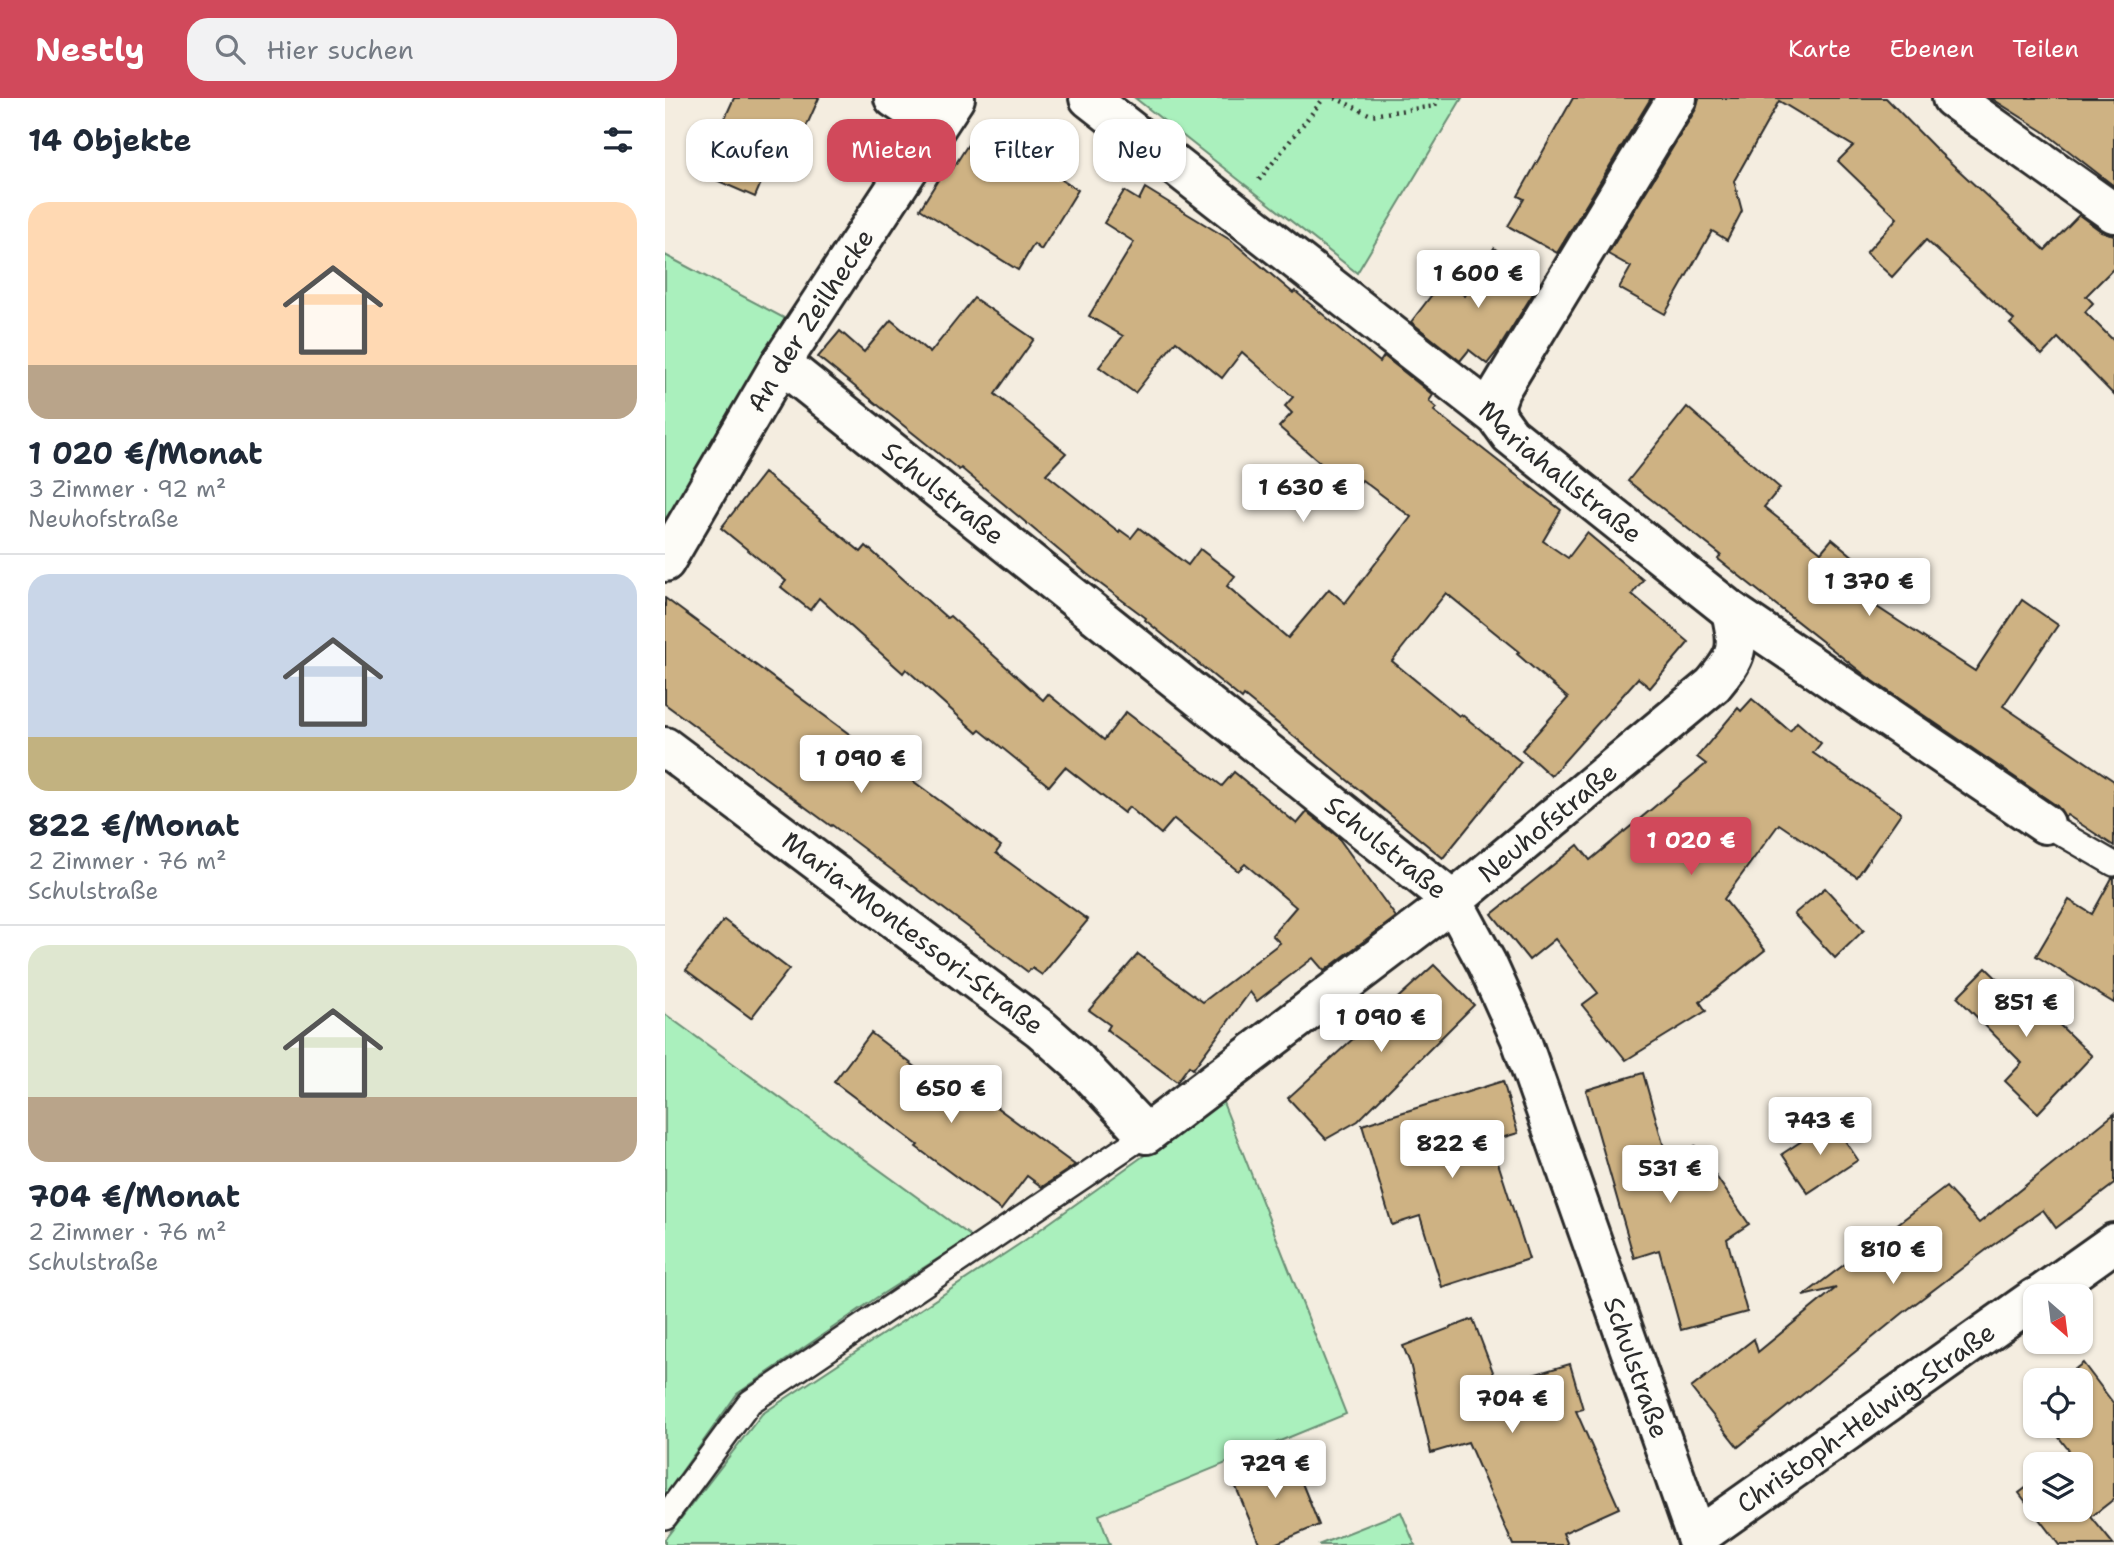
<!DOCTYPE html>
<html lang="de">
<head>
<meta charset="utf-8">
<style>
  body { margin:0; font-family:"Shantell Sans",sans-serif; background:#f2f2f3; color:#1f2937; height:100vh; display:flex; flex-direction:column; font-size:26px; white-space:nowrap }
  * { box-sizing:border-box; margin:0 }
  p { font-size:23px; color:#747a83 }
  .icon { flex:none; width:38px; height:38px; fill:none; stroke:currentColor; stroke-width:2; stroke-linecap:round; stroke-linejoin:round }
  .map { position:relative; flex:1; overflow:hidden }
  .details { display:flex; flex-direction:column; background:#fff; width:665px }
  .details>* { flex:none }
  .top-card { position:absolute; left:21px; top:21px; width:665px; height:63px; display:flex; gap:14px }
  .needle { width:46px; rotate:152deg }
  .fabs { position:absolute; left:1358px; top:1186px; display:grid; gap:14px }
  .fabs a { display:grid; place-items:center; width:70px; height:70px; border-radius:14px; background:#fff; box-shadow:0 2px 5px #0004; font-size:35px }
  .price { position:absolute; translate:-50% -60px; padding:0 16px; border-radius:7px; background:#fff; color:#222; font-size:23px; line-height:46px; filter:drop-shadow(0 2px 4px #0008) }
  .price::after { content:''; position:absolute; left:50%; top:42px; width:21px; height:16px; margin-left:-10px; background:inherit; clip-path:polygon(0 0,100% 0,50% 100%) }
  .price.active { background:#d1495b; color:#fff }
  ul { padding:0; list-style:none }
  li { display:grid; align-content:center; gap:14px; height:371px; padding:0 28px }
  li+li { border-top:2px solid #e0e1e3 }
  li span { display:grid; place-items:center; height:217px; border-radius:21px; color:#555 }
  li>.icon { margin-inline-start:auto }
  span .icon { width:126px; height:126px; fill:#fffc; stroke-width:1 }
  li b { font-size:30px }
  h2 { display:flex; justify-content:space-between; align-items:center; height:84px; padding:0 28px; font-size:30px }
  .chip { padding:0 24px; border-radius:21px; background:#fff; box-shadow:0 2px 5px #0004; font-size:24px; line-height:63px }
  .chip.active { background:#d1495b; color:#fff }
  header { display:flex; align-items:center; gap:42px; box-sizing:border-box; height:98px; padding:0 35px; background:#d1495b; color:#fff }
  header strong { font-size:33px }
  nav { display:flex; gap:38px; margin-inline-start:auto; font-size:24px }
  .search { width:490px; height:63px; background:#f2f2f3; display:flex; align-items:center; gap:18px; box-sizing:border-box; padding:0 24px; border-radius:21px; color:#747a83; font-size:26px }
  main { display:flex; flex:1; min-height:0 }
  .map>svg:first-child { display:block }
  .green { fill:#aaf0bd; stroke:#6a8e74; stroke-width:2 }
  .building { fill:#ceb283; stroke:#2b2b2b; stroke-width:2 }
  .lines { fill:none; stroke-linecap:round; stroke-linejoin:round }
  .service-casing { stroke:#2b2b2b; stroke-width:28 }
  .minor-casing { stroke:#2b2b2b; stroke-width:44 }
  .path { stroke:#2b2b2b; stroke-width:4.5; stroke-dasharray:2 5; stroke-linecap:butt }
  .service { stroke:#fdfcf7; stroke-width:23 }
  .minor { stroke:#fdfcf7; stroke-width:38 }
  .labels { text-anchor:middle; stroke-width:7; stroke-linejoin:round; paint-order:stroke }
  .street-label { font-size:26px; fill:#2b2b2b; stroke:#fdfcf7 }
</style>
</head>
<body>
<header>
<strong>Nestly</strong>
<div class="search"><svg class="icon" aria-label="search" viewBox="0 0 24 24"><circle cx="10" cy="10" r="6"/><path d="M15 15l6 6"/></svg>Hier suchen</div>
<nav><a>Karte</a><a>Ebenen</a><a>Teilen</a></nav>
</header>
<main>
<section class="details">
<h2>14 Objekte<svg class="icon" aria-label="filters" viewBox="0 0 24 24"><path d="M4 7h16M4 17h16"/><circle cx="9" cy="7" r="2"/><circle cx="15" cy="17" r="2"/></svg></h2>
<ul>
<li><span style="background:linear-gradient(#ffd9b3 75%,#b9a48a 0)"><svg class="icon" aria-label="home" viewBox="0 0 24 24"><path d="M3 11l9-7 9 7M6 9v11h12V9"/></svg></span><div><b>1 020 €/Monat</b><p>3 Zimmer · 92 m²</p><p>Neuhofstraße</p></div></li>
<li><span style="background:linear-gradient(#c9d6e8 75%,#c2b280 0)"><svg class="icon" aria-label="home" viewBox="0 0 24 24"><path d="M3 11l9-7 9 7M6 9v11h12V9"/></svg></span><div><b>822 €/Monat</b><p>2 Zimmer · 76 m²</p><p>Schulstraße</p></div></li>
<li><span style="background:linear-gradient(#dfe7d0 70%,#b9a48a 0)"><svg class="icon" aria-label="home" viewBox="0 0 24 24"><path d="M3 11l9-7 9 7M6 9v11h12V9"/></svg></span><div><b>704 €/Monat</b><p>2 Zimmer · 76 m²</p><p>Schulstraße</p></div></li>
</ul>
</section>
<div class="map">
<svg width="1449" height="1447" viewBox="0 0 1449 1447">
  <rect width="100%" height="100%" fill="#f4ede0"/>
  <filter id="ink" filterUnits="userSpaceOnUse"><feTurbulence type="fractalNoise" baseFrequency=".0143" numOctaves="2"/><feDisplacementMap in="SourceGraphic" scale="14" xChannelSelector="R" yChannelSelector="G"/><feConvolveMatrix kernelMatrix="1 2 1 2 8 2 1 2 1" color-interpolation-filters="sRGB"/></filter>
  <g filter="url(#ink)">
    <g class="green">
      <path d="M470,0H797L692,175Z"/>
      <path d="M0,157L134,228L0,451Z"/>
      <path d="M0,916L307,1139L211,1200L72,1296L0,1397Z"/>
      <path d="M557,1002L681,1316L434,1417L445,1447H0V1441L97,1316L356,1145Z"/>
      <path d="M736,1414L750,1447H653Z"/>
    </g>
    <g class="building">
      <path d="M69,0H154L129,56L112,48L90,99L35,75Z"/>
      <path d="M908,0H986L892,155L843,128L859,101L853,98Z"/>
      <path d="M1034,0H1221L1275,55L1380,152L1414,117L1436,133L1449,137V170L1421,198L1428,205L1420,214L1449,243V297L1393,240L1377,257L1345,226L1349,222L1261,142L1227,179L1201,155L1232,120L1173,63L1188,48L1114,3L1069,83L1077,113L1062,142L1047,133L1000,216L954,190L966,169L943,156L1031,11Z"/>
      <path d="M1326,0H1449V88L1378,33Z"/>
      <path d="M311,34L331,46L334,43L413,92L376,152L369,146L353,172L255,111L283,66L288,70Z"/>
      <path d="M480,90L567,143L628,195L630,193L715,264L719,258L768,297L764,303L772,310L769,313L896,412L878,443L903,460L922,435L978,482L967,496L1024,544L985,590L973,580L886,678L857,652L903,600L852,556L854,554L781,495L727,563L794,618L796,616L856,664L778,760L579,598L577,601L480,522L481,520L422,476L296,370L294,372L153,259L175,233L199,254L226,222L265,255L309,200L369,241L330,296L401,355L381,376L454,434L455,432L466,440L474,430L523,467L535,451L570,478L562,488L623,540L664,491L680,505L746,419L697,382L686,395L658,373L661,370L614,329L627,315L620,308L628,299L577,254L557,280L511,243L470,295L434,269L458,238L424,218L469,144L439,125L459,93L474,102Z"/>
      <path d="M829,150L874,186L833,252L822,266L804,252L795,263L746,224L779,181L800,198Z"/>
      <path d="M1022,309L1115,390L1099,409L1156,454L1167,441L1208,475L1198,487L1214,500L1209,507L1310,573L1357,502L1393,527L1338,608L1449,683V748L1402,717L1400,719L1392,708L1201,578L1053,461L1056,457L963,383Z"/>
      <path d="M99,375L196,454L201,448L282,520L285,518L378,602L383,596L439,642L461,614L557,688L569,674L632,726L642,714L672,738L731,819L659,873L648,860L592,903L585,894L528,971L524,968L512,984L442,932L445,927L424,912L473,856L538,904L615,845L607,837L631,809L580,766L573,773L509,721L496,736L464,709L459,715L400,669L384,688L315,632L312,635L241,571L238,575L154,500L145,512L116,489L121,483L56,430Z"/>
      <path d="M0,500L336,748L331,755L423,822L377,877L367,870L363,874L167,727L166,728L0,606Z"/>
      <path d="M1087,601L1125,633L1132,624L1156,645L1148,655L1236,715L1192,779L1114,726L1059,801L1100,852L1035,904L1041,913L961,962L917,907L933,895L890,841L864,862L827,816L913,747L925,762L1041,666L1032,659L1073,610L1076,613Z"/>
      <path d="M1447,780H1449V905L1371,858L1404,802L1427,816Z"/>
      <path d="M1160,790L1199,832L1170,860L1129,816Z"/>
      <path d="M59,822L124,871L86,920L21,872Z"/>
      <path d="M769,867L809,907L693,1023L661,1041L623,1000Z"/>
      <path d="M1321,870L1348,896L1353,887L1427,958L1373,1015L1340,983L1357,965L1292,899Z"/>
      <path d="M206,935L294,1002L304,989L410,1067L377,1089L362,1078L336,1112L251,1049L253,1047L169,984Z"/>
      <path d="M978,975L1004,1067L1030,1048L1084,1126L1062,1141L1082,1214L1016,1232L994,1152L969,1160L921,992Z"/>
      <path d="M838,983L853,1035L826,1043L864,1161L777,1189L755,1118L727,1127L697,1027Z"/>
      <path d="M1449,1016V1086L1391,1130L1378,1112L1325,1149L1238,1215L1073,1349L1026,1290L1089,1241L1093,1254L1171,1190L1138,1198L1281,1089L1314,1125Z"/>
      <path d="M1167,1023L1193,1062L1143,1095L1117,1056Z"/>
      <path d="M808,1221L833,1287L905,1266L918,1311L911,1313L954,1410L898,1435L903,1447H848L803,1344L766,1355L745,1265L738,1248Z"/>
      <path d="M1418,1265L1449,1306V1401L1426,1419L1449,1447H1394L1354,1395L1370,1383V1412H1416V1367H1391L1406,1355L1385,1328H1416V1283H1395Z"/>
      <path d="M624,1353L654,1427L607,1447H595L566,1377Z"/>
    </g>
    <g class="lines">
      <defs>
        <g id="service">
          <path d="M1380,726L1449,766"/>
          <path d="M0,1419L85,1304L481,1036"/>
        </g>
        <g id="minor">
          <path d="M229,0L271,28"/>
          <path id="s1" d="M424,0L832,319L845,337L1066,513L1380,726"/>
          <path d="M1287,0L1449,115"/>
          <path id="s2" d="M116,265L788,803L822,866L855,939L1034,1447"/>
          <path d="M832,319L830,306L835,292L1012,0"/>
          <path id="s3" d="M0,464L116,265L290,0"/>
          <path id="s4" d="M0,649L376,931L412,963L481,1036L788,803L1048,587C1073,557 1075,551 1066,513"/>
          <path d="M1373,1199L1449,1145"/>
          <path id="s5" d="M1031,1440L1370,1200"/>
        </g>
      </defs>
      <use href="#service" class="service-casing"/>
      <use href="#minor" class="minor-casing"/>
      <g class="path">
        <path d="M670,0L706,17L770,8L773,0"/>
        <path d="M594,82L659,0"/>
      </g>
      <use href="#service" class="service"/>
      <use href="#minor" class="minor"/>
    </g>
  </g>
  <g class="labels">
    <g class="street-label">
      <text dy="9" stroke="none"><textPath href="#s3" startOffset="282">An der Zeilhecke</textPath></text>
      <text dy="9" stroke="none"><textPath href="#s1" startOffset="602">Mariahallstraße</textPath></text>
      <text dy="9" stroke="none"><textPath href="#s2" startOffset="208">Schulstraße</textPath></text>
      <text dy="9" stroke="none"><textPath href="#s4" startOffset="1127">Neuhofstraße</textPath></text>
      <text dy="9" stroke="none"><textPath href="#s2" startOffset="775">Schulstraße</textPath></text>
      <text dy="9" stroke="none"><textPath href="#s4" startOffset="310">Maria-Montessori-Straße</textPath></text>
      <text dy="9" stroke="none"><textPath href="#s2" startOffset="1363">Schulstraße</textPath></text>
      <text dy="9" stroke="none"><textPath href="#s5" startOffset="208">Christoph-Helwig-Straße</textPath></text>
    </g>
  </g>
</svg>
<div class="fabs">
<a><svg class="needle" viewBox="-14 -14 28 28"><path d="M0-13l5 13h-10z" fill="#e53935"/><path d="M0 13l5-13h-10z" fill="#747a83"/></svg></a>
<a><svg class="icon" aria-label="locate" viewBox="0 0 24 24"><circle cx="12" cy="12" r="6"/><path d="M12 2v4M12 18v4M2 12h4M18 12h4"/></svg></a>
<a><svg class="icon" aria-label="layers" viewBox="0 0 24 24"><path d="M12 4l9 5-9 5-9-5zM3 14l9 5 9-5"/></svg></a>
</div>
<b class="price" style="left:813px;top:212px">1 600 €</b>
<b class="price" style="left:638px;top:426px">1 630 €</b>
<b class="price" style="left:1204px;top:520px">1 370 €</b>
<b class="price" style="left:196px;top:697px">1 090 €</b>
<b class="price active" style="left:1026px;top:779px">1 020 €</b>
<b class="price" style="left:1361px;top:941px">851 €</b>
<b class="price" style="left:716px;top:956px">1 090 €</b>
<b class="price" style="left:286px;top:1027px">650 €</b>
<b class="price" style="left:1155px;top:1059px">743 €</b>
<b class="price" style="left:787px;top:1082px">822 €</b>
<b class="price" style="left:1005px;top:1107px">531 €</b>
<b class="price" style="left:1228px;top:1188px">810 €</b>
<b class="price" style="left:847px;top:1337px">704 €</b>
<b class="price" style="left:610px;top:1402px">729 €</b>
<div class="top-card">
<a class="chip">Kaufen</a>
<a class="chip active">Mieten</a>
<a class="chip">Filter</a>
<a class="chip">Neu</a>
</div>
</div>
</main>
</body>
</html>
